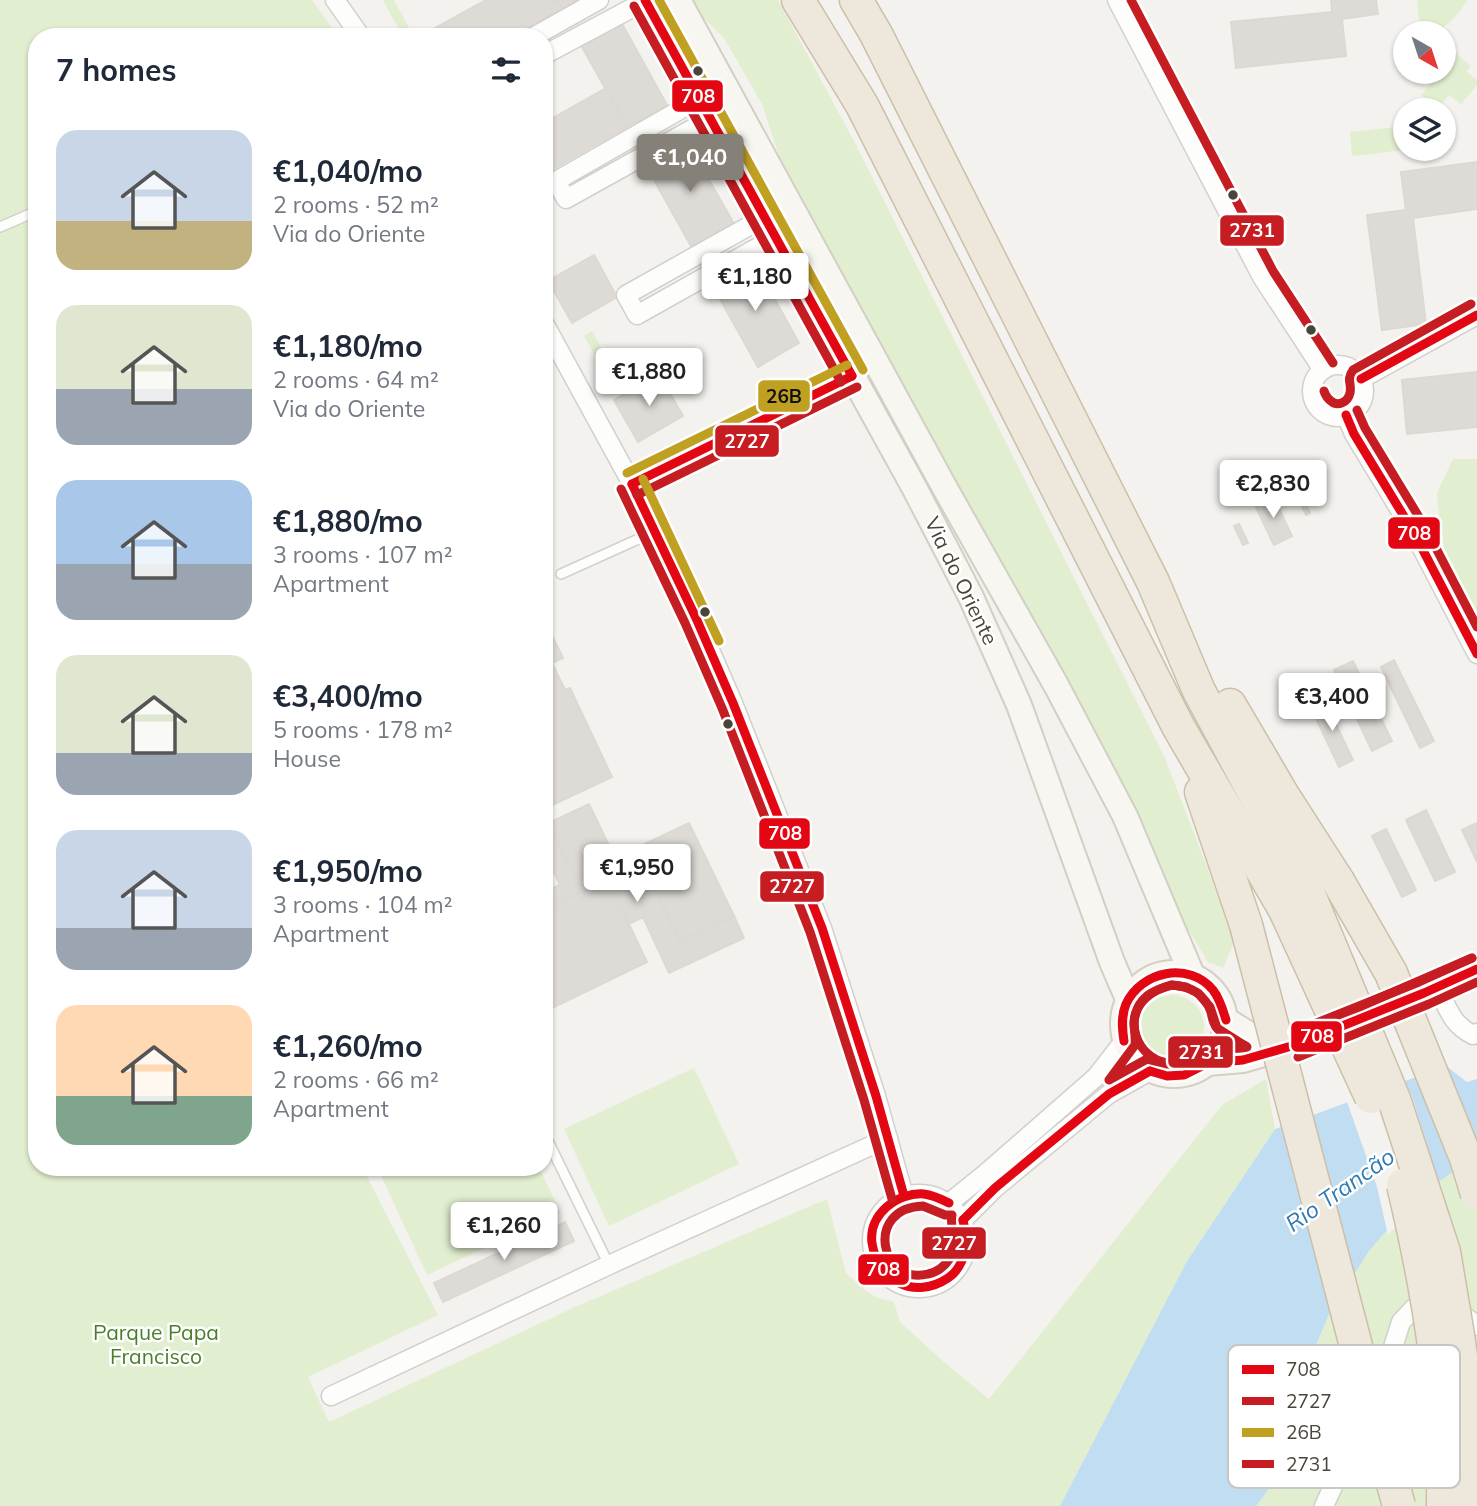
<!DOCTYPE html>
<html lang="en">
<head>
<meta charset="utf-8">
<style>
  body { margin:0; font-family:Mulish,sans-serif; background:#f2f2f3; color:#1f2937; height:100vh; display:flex; flex-direction:column; font-size:26px; white-space:nowrap }
  * { box-sizing:border-box; margin:0 }
  p { font-size:23px; color:#747a83 }
  .icon { flex:none; width:38px; height:38px; fill:none; stroke:currentColor; stroke-width:2; stroke-linecap:round; stroke-linejoin:round }
  .map { position:relative; flex:1; overflow:hidden }
  .side { position:absolute; left:28px; top:28px; width:525px; height:1148px; display:flex; flex-direction:column; background:#fff; border-radius:28px; box-shadow:0 2px 5px #0004 }
  .side>* { flex:none }
  .needle { width:46px; rotate:141deg }
  .fabs { position:absolute; left:1393px; top:21px; display:grid; gap:14px }
  .fabs a { display:grid; place-items:center; width:63px; height:63px; border-radius:50%; background:#fff; box-shadow:0 2px 5px #0004; font-size:35px }
  .price { position:absolute; translate:-50% -60px; padding:0 16px; border-radius:7px; background:#fff; color:#222; font-size:23px; line-height:46px; filter:drop-shadow(0 2px 4px #0008) }
  .price::after { content:''; position:absolute; left:50%; top:42px; width:21px; height:16px; margin-left:-10px; background:inherit; clip-path:polygon(0 0,100% 0,50% 100%) }
  .price.selected { background:#868178; color:#fff }
  ul { padding:0; list-style:none }
  li { display:flex; align-items:center; gap:21px; height:175px; padding:0 28px }
  li span { display:grid; place-items:center; flex:none; width:196px; height:140px; border-radius:21px; color:#555 }
  li>.icon { margin-inline-start:auto }
  span .icon { width:84px; height:84px; fill:#fffc; stroke-width:1 }
  li b { font-size:30px }
  h2 { display:flex; justify-content:space-between; align-items:center; height:84px; padding:0 28px; font-size:30px }
  .map>svg:first-child { display:block }
  .green { fill:#e1eecf }
  .water { fill:#c0ddf1 }
  .pier { fill:#f4f2ee }
  .building { fill:#dedbd6; stroke:#dcd9d4; stroke-width:2 }
  .lines { fill:none; stroke-linecap:round; stroke-linejoin:round }
  .lane-casing { stroke:#d2d0cb; stroke-width:12 }
  .street-casing { stroke:#d2d0cb; stroke-width:21 }
  .secondary-casing { stroke:#d3cfc5; stroke-width:28 }
  .highway-casing { stroke:#ccbfa9; stroke-width:35 }
  .lane { stroke:#fdfdfc; stroke-width:9 }
  .street { stroke:#fdfdfc; stroke-width:18 }
  .secondary { stroke:#f7f6f1; stroke-width:24 }
  .highway { stroke:#ede8db; stroke-width:32 }
  .highway-bridge-casing { stroke:#ccbfa9; stroke-width:35; stroke-linecap:butt }
  .highway-bridge { stroke:#ede8db; stroke-width:32 }
  .bus-1-casing { stroke:#fff; stroke-width:14 }
  .bus-2-casing { stroke:#fff; stroke-width:14 }
  .bus-3-casing { stroke:#fff; stroke-width:14 }
  .bus-4-casing { stroke:#fff; stroke-width:14 }
  .bus-1 { stroke:#e30613; stroke-width:9 }
  .bus-2 { stroke:#c61d23; stroke-width:9 }
  .bus-3 { stroke:#c0a021; stroke-width:9 }
  .bus-4 { stroke:#c61d23; stroke-width:9 }
  .bus-dot { fill:#4b4439; stroke:#fff; stroke-width:2.5 }
  .labels { text-anchor:middle; stroke-width:5; stroke-linejoin:round; paint-order:stroke }
  .street-label { font-size:21px; fill:#4b4439; stroke:#fff }
  .park-label { font-size:21px; fill:#4a7f2a; stroke:#fff }
  .water-label { font-size:23px; font-style:italic; fill:#2e7ab2; stroke:#fff }
  .key { fill:#fff; stroke:#c9c7c4; stroke-width:2 }
  .key-label { font-size:19px; fill:#4b4439 }
  .line-badge { stroke:#fff; stroke-width:2.5 }
  .badge-label { font-size:19px; text-anchor:middle; font-weight:bold; fill:#fff }
  .pale-badge-label { font-size:19px; text-anchor:middle; font-weight:bold; fill:#111 }
</style>
</head>
<body>
<div class="map">
<svg width="1477" height="1506" viewBox="0 0 1477 1506">
  <rect width="100%" height="100%" fill="#f4f2ee"/>
  <g class="green">
    <path d="M0,0H312L339,37H37V1167H362L438,1315L308,1377L329,1422L575,1307L827,1199L846,1273L867,1292L878,1298L894,1302L900,1322L945,1363L989,1399L1222,1105L1266,1079L1275,1129L1187,1261L1060,1506H0Z"/>
    <path d="M383,0H394L413,35L403,37Z"/>
    <path d="M689,0H778L856,145L1165,758L1235,940L1223,968L1208,962L1188,929L1132,813L781,162L762,104L724,38L693,8Z"/>
    <path d="M1417,0H1468C1456,16 1445,33 1423,33L1420,28Z"/>
    <path d="M1455,53L1471,66L1466,71L1477,80V85L1461,104L1449,95L1437,109L1421,95L1440,72H1444V67Z"/>
    <path d="M1405,126V149H1414L1352,156L1350,132Z"/>
    <path d="M592,331L622,386L614,390L584,336Z"/>
    <path d="M1453,459H1477V626L1452,577L1444,547L1438,506L1437,493Z"/>
    <circle cx="1172" cy="1027" r="32"/>
    <path d="M694,1068L739,1164L609,1226L564,1129Z"/>
    <path d="M1477,1155V1506H1256L1286,1466L1317,1343L1330,1312L1369,1251L1414,1199Z"/>
    <path d="M377,1167H539L560,1212L427,1275Z"/>
  </g>
  <path class="water" d="M1446,1066L1467,1082L1477,1079V1155L1414,1199L1369,1251L1330,1312L1317,1343L1286,1466L1256,1506H1060L1187,1261L1275,1129Z"/>
  <path class="pier" d="M1404,1078L1412,1096L1440,1186L1417,1202L1388,1235L1377,1187L1346,1099Z"/>
  <g class="building">
    <path d="M486,0H557L562,9L512,37H419Z"/>
    <path d="M557,0H578L562,9Z"/>
    <path d="M1331,0H1376L1378,14L1342,19L1346,56L1236,68L1231,22L1332,12Z"/>
    <path d="M621,22L667,105L627,127L581,45Z"/>
    <path d="M606,88L627,127L544,174V123Z"/>
    <path d="M687,141L734,224L692,248L645,164Z"/>
    <path d="M1477,162V209L1413,218L1426,324L1382,330L1367,215L1406,210L1401,172Z"/>
    <path d="M594,255L617,297L572,323L548,281Z"/>
    <path d="M753,260L799,343L758,367L711,283Z"/>
    <path d="M1477,372V427L1407,434L1402,380Z"/>
    <path d="M659,374L683,416L638,442L614,400Z"/>
    <path d="M1302,493L1310,513L1306,515L1297,496Z"/>
    <path d="M1272,494L1292,536L1274,545L1254,503Z"/>
    <path d="M1239,524L1248,543L1243,545L1234,526Z"/>
    <path d="M544,619L563,658L552,663L565,690L570,688L612,777L544,809Z"/>
    <path d="M1394,660L1434,741L1420,748L1381,667Z"/>
    <path d="M1353,661L1392,741L1372,751L1334,670Z"/>
    <path d="M1324,699L1353,760L1339,767L1310,706Z"/>
    <path d="M589,804L615,858L575,878L549,823Z"/>
    <path d="M1426,810L1455,872L1435,881L1406,820Z"/>
    <path d="M544,814L575,878L636,848L680,941L734,916L744,938L669,973L643,917L629,924L608,880L544,910V892L560,885L544,851Z"/>
    <path d="M689,823L734,916L680,941L636,848Z"/>
    <path d="M1477,823V840L1470,826Z"/>
    <path d="M1470,826L1477,840V862L1462,830Z"/>
    <path d="M1386,829L1416,890L1402,897L1372,836Z"/>
    <path d="M608,880L647,962L544,1012V910Z"/>
    <path d="M565,1222L574,1241L443,1302L434,1283Z"/>
  </g>
  <g class="lines">
    <defs>
      <g id="lane">
        <path d="M0,227L37,211"/>
        <path d="M561,574L654,532"/>
        <path d="M544,1133L609,1265"/>
      </g>
      <g id="street">
        <path d="M335,0L361,37"/>
        <path d="M1117,0L1262,277L1323,370"/>
        <path d="M533,37L599,0"/>
        <path d="M544,55L645,1"/>
        <path d="M699,99L556,181L566,199L710,119"/>
        <path d="M765,217L626,295L637,315L776,237"/>
        <path d="M544,323L632,484L696,618L733,703L822,928L876,1096L904,1196"/>
        <circle cx="1338" cy="391" r="26"/>
        <path d="M1361,379L1477,315"/>
        <path d="M1346,415L1354,434L1414,533L1477,654"/>
        <path d="M632,484L852,376"/>
        <path d="M1437,987C1448,1008 1451,1024 1473,1035L1477,1033"/>
        <circle cx="919" cy="1241" r="47"/>
        <path d="M949,1203L985,1174L1096,1077L1124,1041"/>
        <path d="M963,1220L995,1188L1109,1094L1150,1071"/>
        <path d="M331,1396L609,1265L888,1138"/>
        <path d="M1324,1506L1370,1406L1387,1366L1401,1322L1416,1306L1428,1301H1445L1477,1326"/>
      </g>
      <g id="secondary">
        <path d="M645,0L915,489L971,597L1019,705L1112,962L1128,999"/>
        <path d="M678,0L946,490L1056,685L1125,816L1192,975"/>
        <circle cx="1174" cy="1024" r="51"/>
        <path d="M1226,1020L1250,1035L1290,1044"/>
        <path d="M1208,1063L1243,1060L1295,1045L1424,993L1477,969"/>
      </g>
      <g id="highway">
        <path d="M798,0L862,105L1179,728L1285,910"/>
        <path d="M856,0L876,34L1153,582L1199,691L1310,897"/>
        <path d="M1230,705L1284,797L1338,881"/>
        <path d="M1201,792L1246,925"/>
      </g>
    </defs>
    <use href="#lane" class="lane-casing"/>
    <use href="#street" class="street-casing"/>
    <use href="#secondary" class="secondary-casing"/>
    <use href="#highway" class="highway-casing"/>
    <use href="#lane" class="lane"/>
    <use href="#street" class="street"/>
    <use href="#secondary" class="secondary"/>
    <use href="#highway" class="highway"/>
    <defs>
      <g id="highway-bridge">
        <path d="M1338,881L1391,973L1466,1158L1477,1194"/>
        <path d="M1310,897L1394,1099L1444,1252L1458,1335L1470,1420L1468,1506"/>
        <path d="M1285,910L1371,1097"/>
        <path d="M1246,925L1362,1369L1399,1506"/>
        <path d="M1403,1185C1422,1264 1437,1344 1442,1425C1444,1452 1443,1479 1443,1506"/>
      </g>
    </defs>
    <use href="#highway-bridge" class="highway-bridge-casing"/>
    <use href="#highway-bridge" class="highway-bridge"/>
    <defs>
      <g id="bus-1">
        <path d="M645,0L852,376"/>
        <path d="M1361,379L1477,315"/>
        <path d="M1346,415L1354,434L1414,533L1477,654"/>
        <path d="M632,484L696,618L733,703L822,928L876,1096L904,1196"/>
        <path d="M632,484L852,376"/>
        <path d="M1124,1041C1122,1028 1121,1016 1126,1004C1141,971 1189,961 1213,990C1220,999 1223,1010 1226,1020"/>
        <path d="M1150,1071L1167,1076L1184,1075L1208,1063L1243,1060L1295,1045L1424,993L1477,969"/>
        <path d="M949,1203C941,1199 933,1195 924,1194C898,1192 868,1214 872,1243C878,1282 915,1300 948,1278C959,1271 966,1255 967,1241C967,1234 964,1227 963,1220"/>
        <path d="M963,1220L995,1188L1109,1094L1150,1071"/>
      </g>
      <g id="bus-2">
        <path d="M634,6L841,382"/>
        <path d="M621,489L685,623L722,708L810,932L864,1100L892,1199"/>
        <path d="M637,495L857,387"/>
        <path d="M1171,985C1190,986 1204,993 1211,1012C1212,1017 1213,1024 1217,1028C1223,1036 1237,1042 1246,1046L1205,1051L1181,1063L1168,1064L1147,1059L1109,1080L1135,1045C1136,1038 1134,1030 1134,1023C1135,1002 1152,990 1171,985Z"/>
        <path d="M1294,1032L1419,982L1472,958"/>
        <path d="M1298,1057L1429,1004L1477,982"/>
        <path d="M923,1206L945,1215H952C949,1230 959,1242 950,1258C945,1266 938,1272 928,1274C880,1286 864,1208 923,1206Z"/>
      </g>
      <g id="bus-3">
        <path d="M659,0L863,370"/>
        <path d="M627,473L847,365"/>
        <path d="M643,479L719,641"/>
      </g>
      <g id="bus-4">
        <path d="M1131,0L1273,271L1333,363"/>
        <path d="M1324,391C1325,394 1328,399 1331,401C1338,407 1348,402 1350,393C1352,383 1346,380 1353,370L1471,304"/>
        <path d="M1357,410L1365,428L1425,527L1477,627"/>
        <path d="M1172,985L1186,987L1198,993L1210,1007L1217,1028L1247,1047C1232,1050 1217,1047 1203,1051C1191,1055 1181,1065 1167,1063C1136,1058 1122,1017 1147,996C1154,990 1163,988 1172,985Z"/>
        <path d="M1294,1032L1359,1007L1472,958"/>
      </g>
    </defs>
    <use href="#bus-1" class="bus-1-casing"/>
    <use href="#bus-2" class="bus-2-casing"/>
    <use href="#bus-3" class="bus-3-casing"/>
    <use href="#bus-4" class="bus-4-casing"/>
    <use href="#bus-1" class="bus-1"/>
    <use href="#bus-2" class="bus-2"/>
    <use href="#bus-3" class="bus-3"/>
    <use href="#bus-4" class="bus-4"/>
  </g>
  <g class="bus-dot">
    <circle cx="698" cy="71" r="6"/>
    <circle cx="1233" cy="195" r="6"/>
    <circle cx="1311" cy="330" r="6"/>
    <circle cx="705" cy="612" r="6"/>
    <circle cx="728" cy="724" r="6"/>
  </g>
  <g class="labels">
    <g class="street-label">
      <text transform="translate(961 581) rotate(64)" y="7">Via do Oriente</text>
    </g>
    <g class="park-label">
      <text x="156" y="1340">Parque Papa<tspan x="156" dy="24">Francisco</tspan></text>
    </g>
    <g class="water-label">
      <text transform="translate(1340 1190) rotate(-35)" y="8">Rio Trancão</text>
    </g>
  </g>
  <rect x="1228" y="1345" width="232" height="143" rx="10" class="key"/>
  <rect x="1242" y="1365" width="32" height="9" fill="#e30613"/>
  <rect x="1242" y="1397" width="32" height="8" fill="#c61d23"/>
  <rect x="1242" y="1428" width="32" height="9" fill="#c0a021"/>
  <rect x="1242" y="1460" width="32" height="8" fill="#c61d23"/>
  <g class="key-label">
    <text x="1286" y="1376">708</text>
    <text x="1286" y="1408">2727</text>
    <text x="1286" y="1439">26B</text>
    <text x="1286" y="1471">2731</text>
  </g>
  <g class="line-badge">
    <rect x="671" y="79" width="53" height="34" rx="7" fill="#e30613"/>
    <rect x="1219" y="214" width="66" height="33" rx="7" fill="#c61d23"/>
    <rect x="757" y="379" width="54" height="34" rx="7" fill="#c0a021"/>
    <rect x="714" y="424" width="66" height="34" rx="7" fill="#c61d23"/>
    <rect x="1387" y="516" width="54" height="34" rx="7" fill="#e30613"/>
    <rect x="758" y="817" width="53" height="33" rx="7" fill="#e30613"/>
    <rect x="759" y="870" width="66" height="33" rx="7" fill="#c61d23"/>
    <rect x="1290" y="1020" width="53" height="33" rx="7" fill="#e30613"/>
    <rect x="1167" y="1035" width="67" height="34" rx="7" fill="#c61d23"/>
    <rect x="921" y="1226" width="66" height="34" rx="7" fill="#c61d23"/>
    <rect x="857" y="1253" width="53" height="33" rx="7" fill="#e30613"/>
  </g>
  <g class="badge-label">
    <text x="698" y="103">708</text>
    <text x="1252" y="237">2731</text>
    <text x="747" y="448">2727</text>
    <text x="1414" y="540">708</text>
    <text x="785" y="840">708</text>
    <text x="792" y="893">2727</text>
    <text x="1317" y="1043">708</text>
    <text x="1201" y="1059">2731</text>
    <text x="954" y="1250">2727</text>
    <text x="883" y="1276">708</text>
  </g>
  <g class="pale-badge-label">
    <text x="784" y="403">26B</text>
  </g>
</svg>
<div class="fabs">
<a><svg class="needle" viewBox="-14 -14 28 28"><path d="M0-13l5 13h-10z" fill="#e53935"/><path d="M0 13l5-13h-10z" fill="#747a83"/></svg></a>
<a><svg class="icon" aria-label="layers" viewBox="0 0 24 24"><path d="M12 4l9 5-9 5-9-5zM3 14l9 5 9-5"/></svg></a>
</div>
<b class="price selected" style="left:690px;top:194px">€1,040</b>
<b class="price" style="left:755px;top:313px">€1,180</b>
<b class="price" style="left:649px;top:408px">€1,880</b>
<b class="price" style="left:1273px;top:520px">€2,830</b>
<b class="price" style="left:1332px;top:733px">€3,400</b>
<b class="price" style="left:637px;top:904px">€1,950</b>
<b class="price" style="left:504px;top:1262px">€1,260</b>
<section class="side">
<h2>7 homes<svg class="icon" aria-label="filters" viewBox="0 0 24 24"><path d="M4 7h16M4 17h16"/><circle cx="9" cy="7" r="2"/><circle cx="15" cy="17" r="2"/></svg></h2>
<ul>
<li><span style="background:linear-gradient(#c9d6e8 65%,#c2b280 0)"><svg class="icon" aria-label="home" viewBox="0 0 24 24"><path d="M3 11l9-7 9 7M6 9v11h12V9"/></svg></span><div><b>€1,040/mo</b><p>2 rooms · 52 m²</p><p>Via do Oriente</p></div></li>
<li><span style="background:linear-gradient(#dfe7d0 60%,#9aa5b1 0)"><svg class="icon" aria-label="home" viewBox="0 0 24 24"><path d="M3 11l9-7 9 7M6 9v11h12V9"/></svg></span><div><b>€1,180/mo</b><p>2 rooms · 64 m²</p><p>Via do Oriente</p></div></li>
<li><span style="background:linear-gradient(#a9c7e8 60%,#9aa5b1 0)"><svg class="icon" aria-label="home" viewBox="0 0 24 24"><path d="M3 11l9-7 9 7M6 9v11h12V9"/></svg></span><div><b>€1,880/mo</b><p>3 rooms · 107 m²</p><p>Apartment</p></div></li>
<li><span style="background:linear-gradient(#dfe7d0 70%,#9aa5b1 0)"><svg class="icon" aria-label="home" viewBox="0 0 24 24"><path d="M3 11l9-7 9 7M6 9v11h12V9"/></svg></span><div><b>€3,400/mo</b><p>5 rooms · 178 m²</p><p>House</p></div></li>
<li><span style="background:linear-gradient(#c9d6e8 70%,#9aa5b1 0)"><svg class="icon" aria-label="home" viewBox="0 0 24 24"><path d="M3 11l9-7 9 7M6 9v11h12V9"/></svg></span><div><b>€1,950/mo</b><p>3 rooms · 104 m²</p><p>Apartment</p></div></li>
<li><span style="background:linear-gradient(#ffd9b3 65%,#7fa58c 0)"><svg class="icon" aria-label="home" viewBox="0 0 24 24"><path d="M3 11l9-7 9 7M6 9v11h12V9"/></svg></span><div><b>€1,260/mo</b><p>2 rooms · 66 m²</p><p>Apartment</p></div></li>
</ul>
</section>
</div>
</body>
</html>
